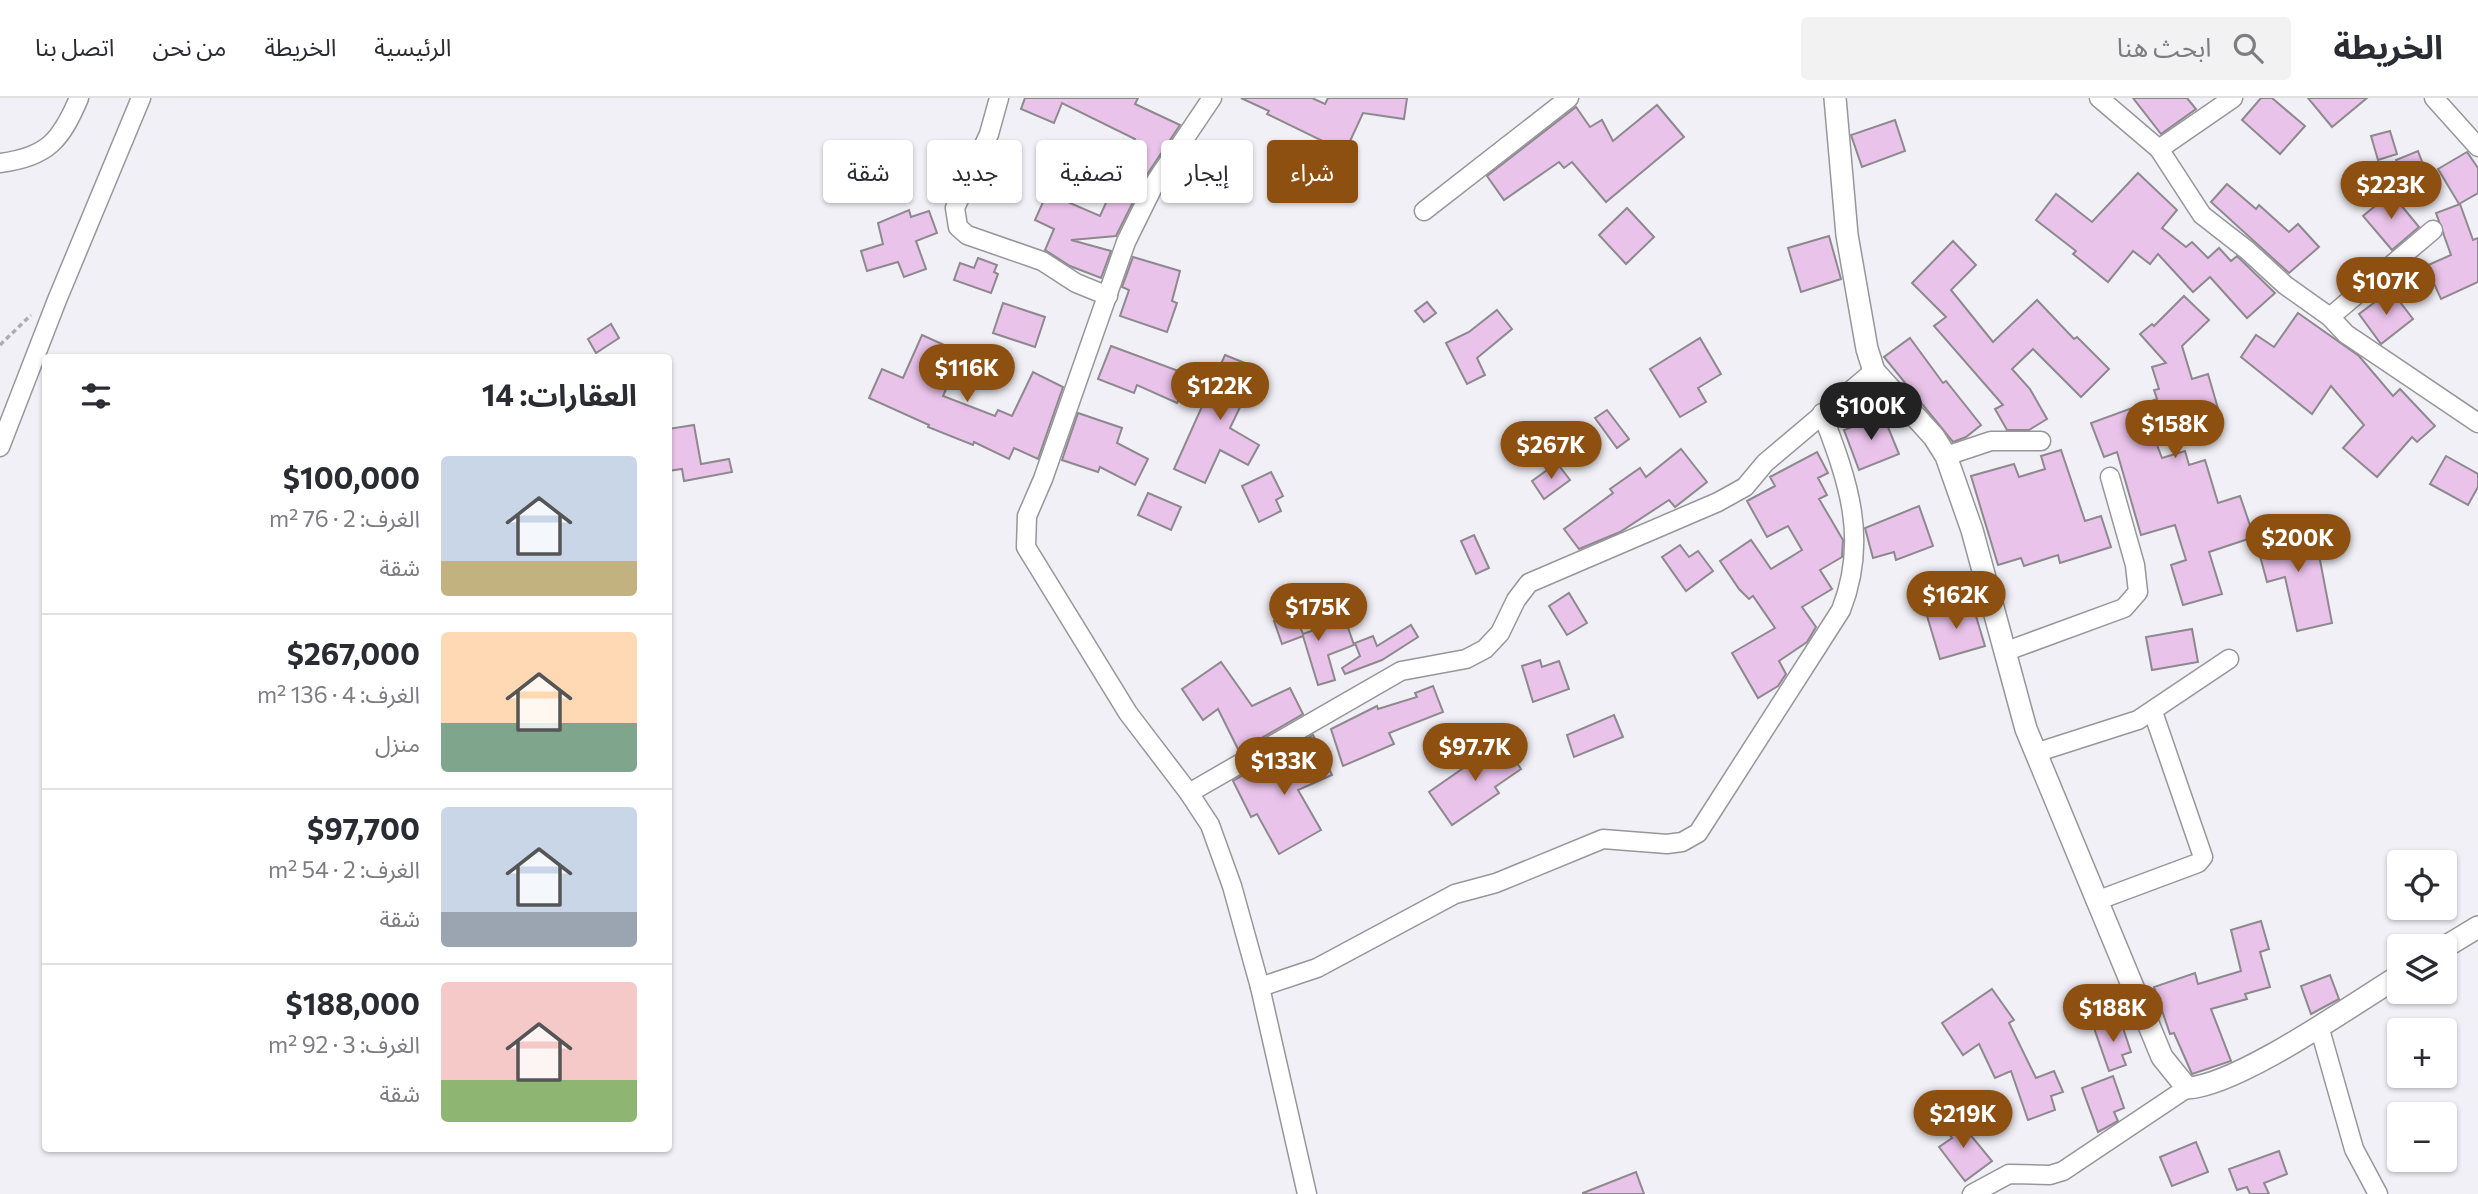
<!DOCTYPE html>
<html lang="ar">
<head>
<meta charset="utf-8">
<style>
  body { margin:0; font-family:Commissioner,"Noto Sans Arabic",sans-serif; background:#f2f2f3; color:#2b2b33; direction:rtl; height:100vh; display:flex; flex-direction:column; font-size:26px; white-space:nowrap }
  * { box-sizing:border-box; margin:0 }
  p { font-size:23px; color:#7c7c81 }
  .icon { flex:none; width:38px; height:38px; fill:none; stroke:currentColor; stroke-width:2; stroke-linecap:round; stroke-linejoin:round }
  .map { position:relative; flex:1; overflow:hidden; direction:ltr }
  .drawer { position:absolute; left:42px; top:256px; width:630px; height:798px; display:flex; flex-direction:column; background:#fff; border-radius:7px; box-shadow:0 2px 5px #0004; direction:rtl }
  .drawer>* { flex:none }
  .top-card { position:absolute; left:693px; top:42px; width:665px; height:63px; direction:rtl; display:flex; gap:14px }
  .buttons { position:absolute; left:2387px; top:752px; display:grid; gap:14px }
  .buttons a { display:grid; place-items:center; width:70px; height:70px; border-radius:7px; background:#fff; box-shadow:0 2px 5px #0004; font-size:35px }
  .price { position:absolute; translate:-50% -60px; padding:0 16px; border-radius:24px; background:#8d5011; color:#fff; font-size:23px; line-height:46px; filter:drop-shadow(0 2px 4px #0008) }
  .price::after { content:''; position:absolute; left:50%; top:42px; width:21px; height:16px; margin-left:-10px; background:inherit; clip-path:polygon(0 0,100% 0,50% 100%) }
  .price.current { background:#222; color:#fff }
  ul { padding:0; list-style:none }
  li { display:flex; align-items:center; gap:21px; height:175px; padding:0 35px }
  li+li { border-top:2px solid #e1e1e2 }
  li span { display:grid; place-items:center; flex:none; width:196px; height:140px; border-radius:7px; color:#555 }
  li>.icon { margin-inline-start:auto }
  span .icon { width:84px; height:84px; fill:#fffc; stroke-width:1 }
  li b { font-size:30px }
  h2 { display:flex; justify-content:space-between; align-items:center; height:84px; padding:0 35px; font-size:30px }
  .chip { padding:0 24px; border-radius:7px; background:#fff; box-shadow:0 2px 5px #0004; font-size:24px; line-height:63px }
  .chip.current { background:#8d5011; color:#fff }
  header { display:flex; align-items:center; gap:42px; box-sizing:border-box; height:98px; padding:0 35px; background:#fff; border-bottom:2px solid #e1e1e2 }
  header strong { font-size:33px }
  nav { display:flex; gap:38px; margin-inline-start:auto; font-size:24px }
  .search { width:490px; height:63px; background:#f2f2f3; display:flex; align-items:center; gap:18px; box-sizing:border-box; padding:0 24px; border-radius:7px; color:#7c7c81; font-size:26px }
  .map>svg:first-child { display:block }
  .building { fill:#eac3eb; stroke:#8d898d; stroke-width:2 }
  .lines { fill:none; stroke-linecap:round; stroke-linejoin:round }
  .minor-casing { stroke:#96969b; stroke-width:21 }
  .tertiary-casing { stroke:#96969b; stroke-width:24 }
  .path { stroke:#adadb2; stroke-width:3.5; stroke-dasharray:5 3.5; stroke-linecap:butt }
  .minor { stroke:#fff; stroke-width:18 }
  .tertiary { stroke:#fff; stroke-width:21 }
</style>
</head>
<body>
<header>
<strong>الخريطة</strong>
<div class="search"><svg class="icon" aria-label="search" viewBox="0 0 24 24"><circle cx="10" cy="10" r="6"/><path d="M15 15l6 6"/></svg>ابحث هنا</div>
<nav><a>الرئيسية</a><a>الخريطة</a><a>من نحن</a><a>اتصل بنا</a></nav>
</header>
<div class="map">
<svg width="2478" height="1096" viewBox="0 0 2478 1096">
  <rect width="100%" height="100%" fill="#f0f0f6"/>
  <g class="building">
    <path d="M1025,0H1138L1135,6L1180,27L1146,78L1116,138L1071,142L1111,153L1101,180L1070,168L1045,152L1054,131L1035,122L1047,95L1100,118L1135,41L1062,5L1054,25L1021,11Z"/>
    <path d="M1241,0H1312L1325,6L1328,0H1407L1404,21L1363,15L1345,54L1267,16L1269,13Z"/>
    <path d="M2133,0H2187L2196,11L2161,36Z"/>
    <path d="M2261,0H2272L2305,28L2280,56L2242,22Z"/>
    <path d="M2308,0H2367L2332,29Z"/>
    <path d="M1657,7L1684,39L1606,104L1572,64L1564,70L1559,64L1504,102L1487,78L1576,9L1590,29L1602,22L1613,43Z"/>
    <path d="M1895,22L1905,53L1862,69L1851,37Z"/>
    <path d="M2390,33L2397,56L2378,62L2371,38Z"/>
    <path d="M2418,53L2430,85L2408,93L2396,62Z"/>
    <path d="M2467,54L2478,70V95L2459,106L2438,71Z"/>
    <path d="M2138,75L2177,112L2162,130L2186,149L2192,144L2208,160L2219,150L2231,163L2237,158L2275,195L2247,220L2210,179L2193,194L2158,156L2150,166L2133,153L2108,184L2073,156L2076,153L2036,122L2056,96L2092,124Z"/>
    <path d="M2227,86L2256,111L2259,107L2289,134L2298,126L2319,149L2289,175L2211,104Z"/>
    <path d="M2391,95L2419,129L2392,152L2363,118Z"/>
    <path d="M2460,106L2473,142L2478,140V184L2441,201L2426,168L2451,157L2436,115Z"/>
    <path d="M1627,110L1654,139L1626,166L1599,137Z"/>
    <path d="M909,112L911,119L929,113L937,135L916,143L926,171L904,179L898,164L867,173L861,153L883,146L878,125Z"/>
    <path d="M1829,138L1841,181L1801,194L1788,150Z"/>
    <path d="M1953,143L1976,167L1951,192L1993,244L2037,202L2074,241L2077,239L2109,271L2081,299L2033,251L2012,271L2030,291L2047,321L2029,332H2007L1995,311L2003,307L1934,228L1946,219L1912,185Z"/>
    <path d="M1133,159L1180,173L1172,203L1177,205L1167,234L1120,218L1129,192L1122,189Z"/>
    <path d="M978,160L997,167L994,174L998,176L991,195L954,182L960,165L974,170Z"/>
    <path d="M2391,192L2413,221L2381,246L2359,216Z"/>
    <path d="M2184,198L2209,222L2182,248L2192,281L2208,276L2219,314L2152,334L2162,360L2185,353L2189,367L2205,362L2218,405L2240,398L2254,439L2209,454L2222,496L2183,507L2171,467L2186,462L2175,427L2141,437L2117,354L2104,359L2091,325L2157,301L2154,292L2159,291L2152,269L2166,265L2140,236L2152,226L2154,228Z"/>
    <path d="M1427,204L1436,215L1424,224L1415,213Z"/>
    <path d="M1003,205L1045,219L1035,249L993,235Z"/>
    <path d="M1497,212L1512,231L1477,260L1485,277L1467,286L1446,245L1469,234Z"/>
    <path d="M2298,215L2359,258L2393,298L2400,291L2435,328L2417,344L2412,339L2377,379L2343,350L2364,327L2331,288L2312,316L2241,259L2256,237L2274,249Z"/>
    <path d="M611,226L619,240L596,255L588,241Z"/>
    <path d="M922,237L962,255L943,298L995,318L998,312L1012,318L1033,274L1063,289L1038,361L1014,350L1009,361L974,344L973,347L928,329L929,327L869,300L882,271L903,280Z"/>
    <path d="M1700,240L1721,276L1698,290L1706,304L1680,319L1650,271Z"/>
    <path d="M1910,240L1943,285L1946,283L1981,327L1966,339L1953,344L1884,259Z"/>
    <path d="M1111,248L1192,278L1177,305L1137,287L1134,295L1098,281Z"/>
    <path d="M1225,257L1260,271L1247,304L1243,303L1230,330L1259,347L1248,367L1220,352L1205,385L1174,371Z"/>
    <path d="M1607,312L1629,341L1617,350L1595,320Z"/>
    <path d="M1078,315L1122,330L1117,345L1148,361L1135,387L1100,369L1098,374L1062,362Z"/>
    <path d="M1883,317L1899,356L1859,372L1844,332Z"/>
    <path d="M694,327L701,366L729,361L732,374L684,383L682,371L668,373V331Z"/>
    <path d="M1681,351L1707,384L1675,409L1669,402L1620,434L1579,451L1564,431L1613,395L1610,391L1640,370L1646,379Z"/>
    <path d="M2061,352L2085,423L2101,418L2111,449L2060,465L2058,457L2024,468L2021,460L1998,467L1971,378L2014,366L2019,379L2045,371L2041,358Z"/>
    <path d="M1817,354L1828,375L1818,380L1827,397L1819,401L1843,442L1842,459L1820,472L1832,491L1802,509L1816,529L1807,544L1779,563L1786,576L1778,588L1758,600L1732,555L1775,530L1753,498L1749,501L1739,491L1720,463L1751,442L1771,471L1802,452L1788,428L1767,439L1747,403L1775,388L1770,379Z"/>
    <path d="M2446,358L2478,376V389L2468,407L2430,386Z"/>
    <path d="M1557,365L1570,382L1544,401L1532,383Z"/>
    <path d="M1271,374L1283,398L1276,402L1281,413L1259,424L1242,388Z"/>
    <path d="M1148,395L1181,409L1171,432L1138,417Z"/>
    <path d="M1919,408L1933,448L1896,462L1894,454L1873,460L1865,430Z"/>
    <path d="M2304,421L2320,462L2332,525L2297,533L2285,479L2267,484L2256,443L2284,436L2282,429Z"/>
    <path d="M1474,437L1489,470L1476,476L1461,443Z"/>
    <path d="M1680,447L1689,459L1698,453L1713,473L1686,493L1662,459Z"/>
    <path d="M1569,495L1587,525L1567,537L1549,508Z"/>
    <path d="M1972,505L1985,548L1940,561L1927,518Z"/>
    <path d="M1295,516L1303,536L1345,521L1354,547L1328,557L1335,582L1318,587L1303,538L1282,546L1274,523Z"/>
    <path d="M1411,527L1418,539L1382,562L1345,576L1342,570L1360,558L1355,545L1373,538L1377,548Z"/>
    <path d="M2192,531L2198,564L2152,572L2146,539Z"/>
    <path d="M1540,562L1542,569L1559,563L1569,591L1533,604L1522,568Z"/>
    <path d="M1221,564L1252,608L1290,590L1303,616L1239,653L1218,611L1203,622L1182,591Z"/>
    <path d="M1433,588L1443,614L1389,635L1394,646L1343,668L1331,631L1377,608L1378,611L1417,599L1415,595Z"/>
    <path d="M1614,617L1623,639L1574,659L1567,637Z"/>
    <path d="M1313,637L1332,677L1298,692L1321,732L1279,756L1257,716L1251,719L1233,683L1269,662L1279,681L1306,668L1296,647Z"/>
    <path d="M1502,643L1521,671L1495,689L1499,695L1452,727L1429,694Z"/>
    <path d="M2261,823L2269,851L2260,854L2270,889L2245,896L2247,901L2211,911L2231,963L2192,976L2174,935L2170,936L2154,889L2195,875L2198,886L2241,873L2231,832Z"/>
    <path d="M2330,877L2339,901L2311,916L2301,888Z"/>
    <path d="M1992,891L2014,922L2009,925L2036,980L2054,973L2063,994L2051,998L2055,1012L2028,1022L2011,973L1995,980L1979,946L1963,957L1942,925Z"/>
    <path d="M2120,921L2131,954L2122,957L2126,967L2109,973L2094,930Z"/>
    <path d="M2113,978L2124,1010L2114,1014L2118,1023L2098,1034L2082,990Z"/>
    <path d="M1954,1017L1992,1063L1965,1083L1939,1049L1952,1040L1942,1026Z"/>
    <path d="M2196,1044L2208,1074L2172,1088L2160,1059Z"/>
    <path d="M2279,1053L2287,1076L2264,1085L2269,1096H2250L2247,1089L2237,1092L2229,1071Z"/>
    <path d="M1636,1074L1644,1096H1583V1095Z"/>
  </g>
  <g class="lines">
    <defs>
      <g id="minor">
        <path d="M999,0L989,36L955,110L958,129L967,137L1042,163L1076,185L1108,198"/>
        <path d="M1212,0L1156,83L1126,144L1043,381L1027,418L1026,449L1128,615L1189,695L1210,727L1232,788L1260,889L1307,1096"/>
        <path d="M2099,0L2159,51L2202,117L2247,152L2285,187L2330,219L2346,236L2478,325"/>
        <path d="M2434,0L2478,49"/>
        <path d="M2159,51L2233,0"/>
        <path d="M0,65C48,59 61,42 79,0"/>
        <path d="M1424,113L1569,0"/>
        <path d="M2330,219L2433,132"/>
        <path d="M0,349L57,202L141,0"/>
        <path d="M1946,358L1991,343H2041"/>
        <path d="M2004,554L2124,510L2138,494L2135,467L2110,379"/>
        <path d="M2035,655L2138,622L2229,561"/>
        <path d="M1189,695L1401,573L1466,561L1485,551L1500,535L1516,502L1529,485L1718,404L1745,389L1765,365L1874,273"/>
        <path d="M2096,803L2198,765L2203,759L2153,614"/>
        <path d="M1260,889L1317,870L1455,796L1496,785L1603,741L1667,746L1682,744L1698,735L1841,512C1869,441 1848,383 1822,315"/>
        <path d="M2319,928L2354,1051L2378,1096"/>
        <path d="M1972,1096L2009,1076L2050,1077L2063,1073L2187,990"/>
      </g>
      <g id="tertiary">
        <path d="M1835,0L1847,137L1867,251L1874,273L1934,339L1946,358L1972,432L2026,631L2162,959L2187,990C2237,988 2352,907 2399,878"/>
        <path d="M2445,849L2478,829"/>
      </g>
    </defs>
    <use href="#minor" class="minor-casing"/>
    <use href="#tertiary" class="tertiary-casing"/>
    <path class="path" d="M0,247L31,217"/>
    <use href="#minor" class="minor"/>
    <use href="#tertiary" class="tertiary"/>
  </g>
</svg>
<div class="buttons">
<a><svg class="icon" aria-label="locate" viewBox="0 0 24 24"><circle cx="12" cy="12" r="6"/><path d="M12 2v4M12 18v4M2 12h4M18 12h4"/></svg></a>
<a><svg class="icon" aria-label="layers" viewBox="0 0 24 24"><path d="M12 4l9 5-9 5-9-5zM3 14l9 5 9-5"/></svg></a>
<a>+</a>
<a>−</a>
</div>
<b class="price" style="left:2391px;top:123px">$223K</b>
<b class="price" style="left:2386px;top:219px">$107K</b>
<b class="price" style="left:967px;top:306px">$116K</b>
<b class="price" style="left:1220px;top:324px">$122K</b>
<b class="price current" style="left:1871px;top:344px">$100K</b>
<b class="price" style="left:2175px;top:362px">$158K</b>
<b class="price" style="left:1551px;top:383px">$267K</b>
<b class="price" style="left:2298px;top:476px">$200K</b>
<b class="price" style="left:1956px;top:533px">$162K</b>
<b class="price" style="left:1318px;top:545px">$175K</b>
<b class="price" style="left:1475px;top:685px">$97.7K</b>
<b class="price" style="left:1284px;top:699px">$133K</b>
<b class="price" style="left:2113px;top:946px">$188K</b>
<b class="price" style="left:1963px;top:1052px">$219K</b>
<div class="top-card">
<a class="chip current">شراء</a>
<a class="chip">إيجار</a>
<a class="chip">تصفية</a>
<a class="chip">جديد</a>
<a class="chip">شقة</a>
</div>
<section class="drawer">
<h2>العقارات: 14<svg class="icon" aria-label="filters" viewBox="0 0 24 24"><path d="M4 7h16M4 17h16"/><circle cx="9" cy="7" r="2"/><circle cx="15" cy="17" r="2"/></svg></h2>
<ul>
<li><span style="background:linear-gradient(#c9d6e8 75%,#c2b280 0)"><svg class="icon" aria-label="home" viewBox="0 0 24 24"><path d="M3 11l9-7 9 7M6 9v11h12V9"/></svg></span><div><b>$100,000</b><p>الغرف: 2 · 76 m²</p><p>شقة</p></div></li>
<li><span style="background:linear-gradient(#ffd9b3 65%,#7fa58c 0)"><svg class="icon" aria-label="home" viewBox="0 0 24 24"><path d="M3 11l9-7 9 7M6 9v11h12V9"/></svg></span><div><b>$267,000</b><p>الغرف: 4 · 136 m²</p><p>منزل</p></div></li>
<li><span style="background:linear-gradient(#c9d6e8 75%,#9aa5b1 0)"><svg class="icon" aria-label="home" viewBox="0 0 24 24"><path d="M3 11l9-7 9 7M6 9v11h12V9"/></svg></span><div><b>$97,700</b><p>الغرف: 2 · 54 m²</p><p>شقة</p></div></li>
<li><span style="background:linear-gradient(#f6c9c9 70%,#8fb573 0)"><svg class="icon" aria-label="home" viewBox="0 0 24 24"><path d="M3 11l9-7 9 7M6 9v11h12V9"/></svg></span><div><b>$188,000</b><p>الغرف: 3 · 92 m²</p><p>شقة</p></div></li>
</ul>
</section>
</div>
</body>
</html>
